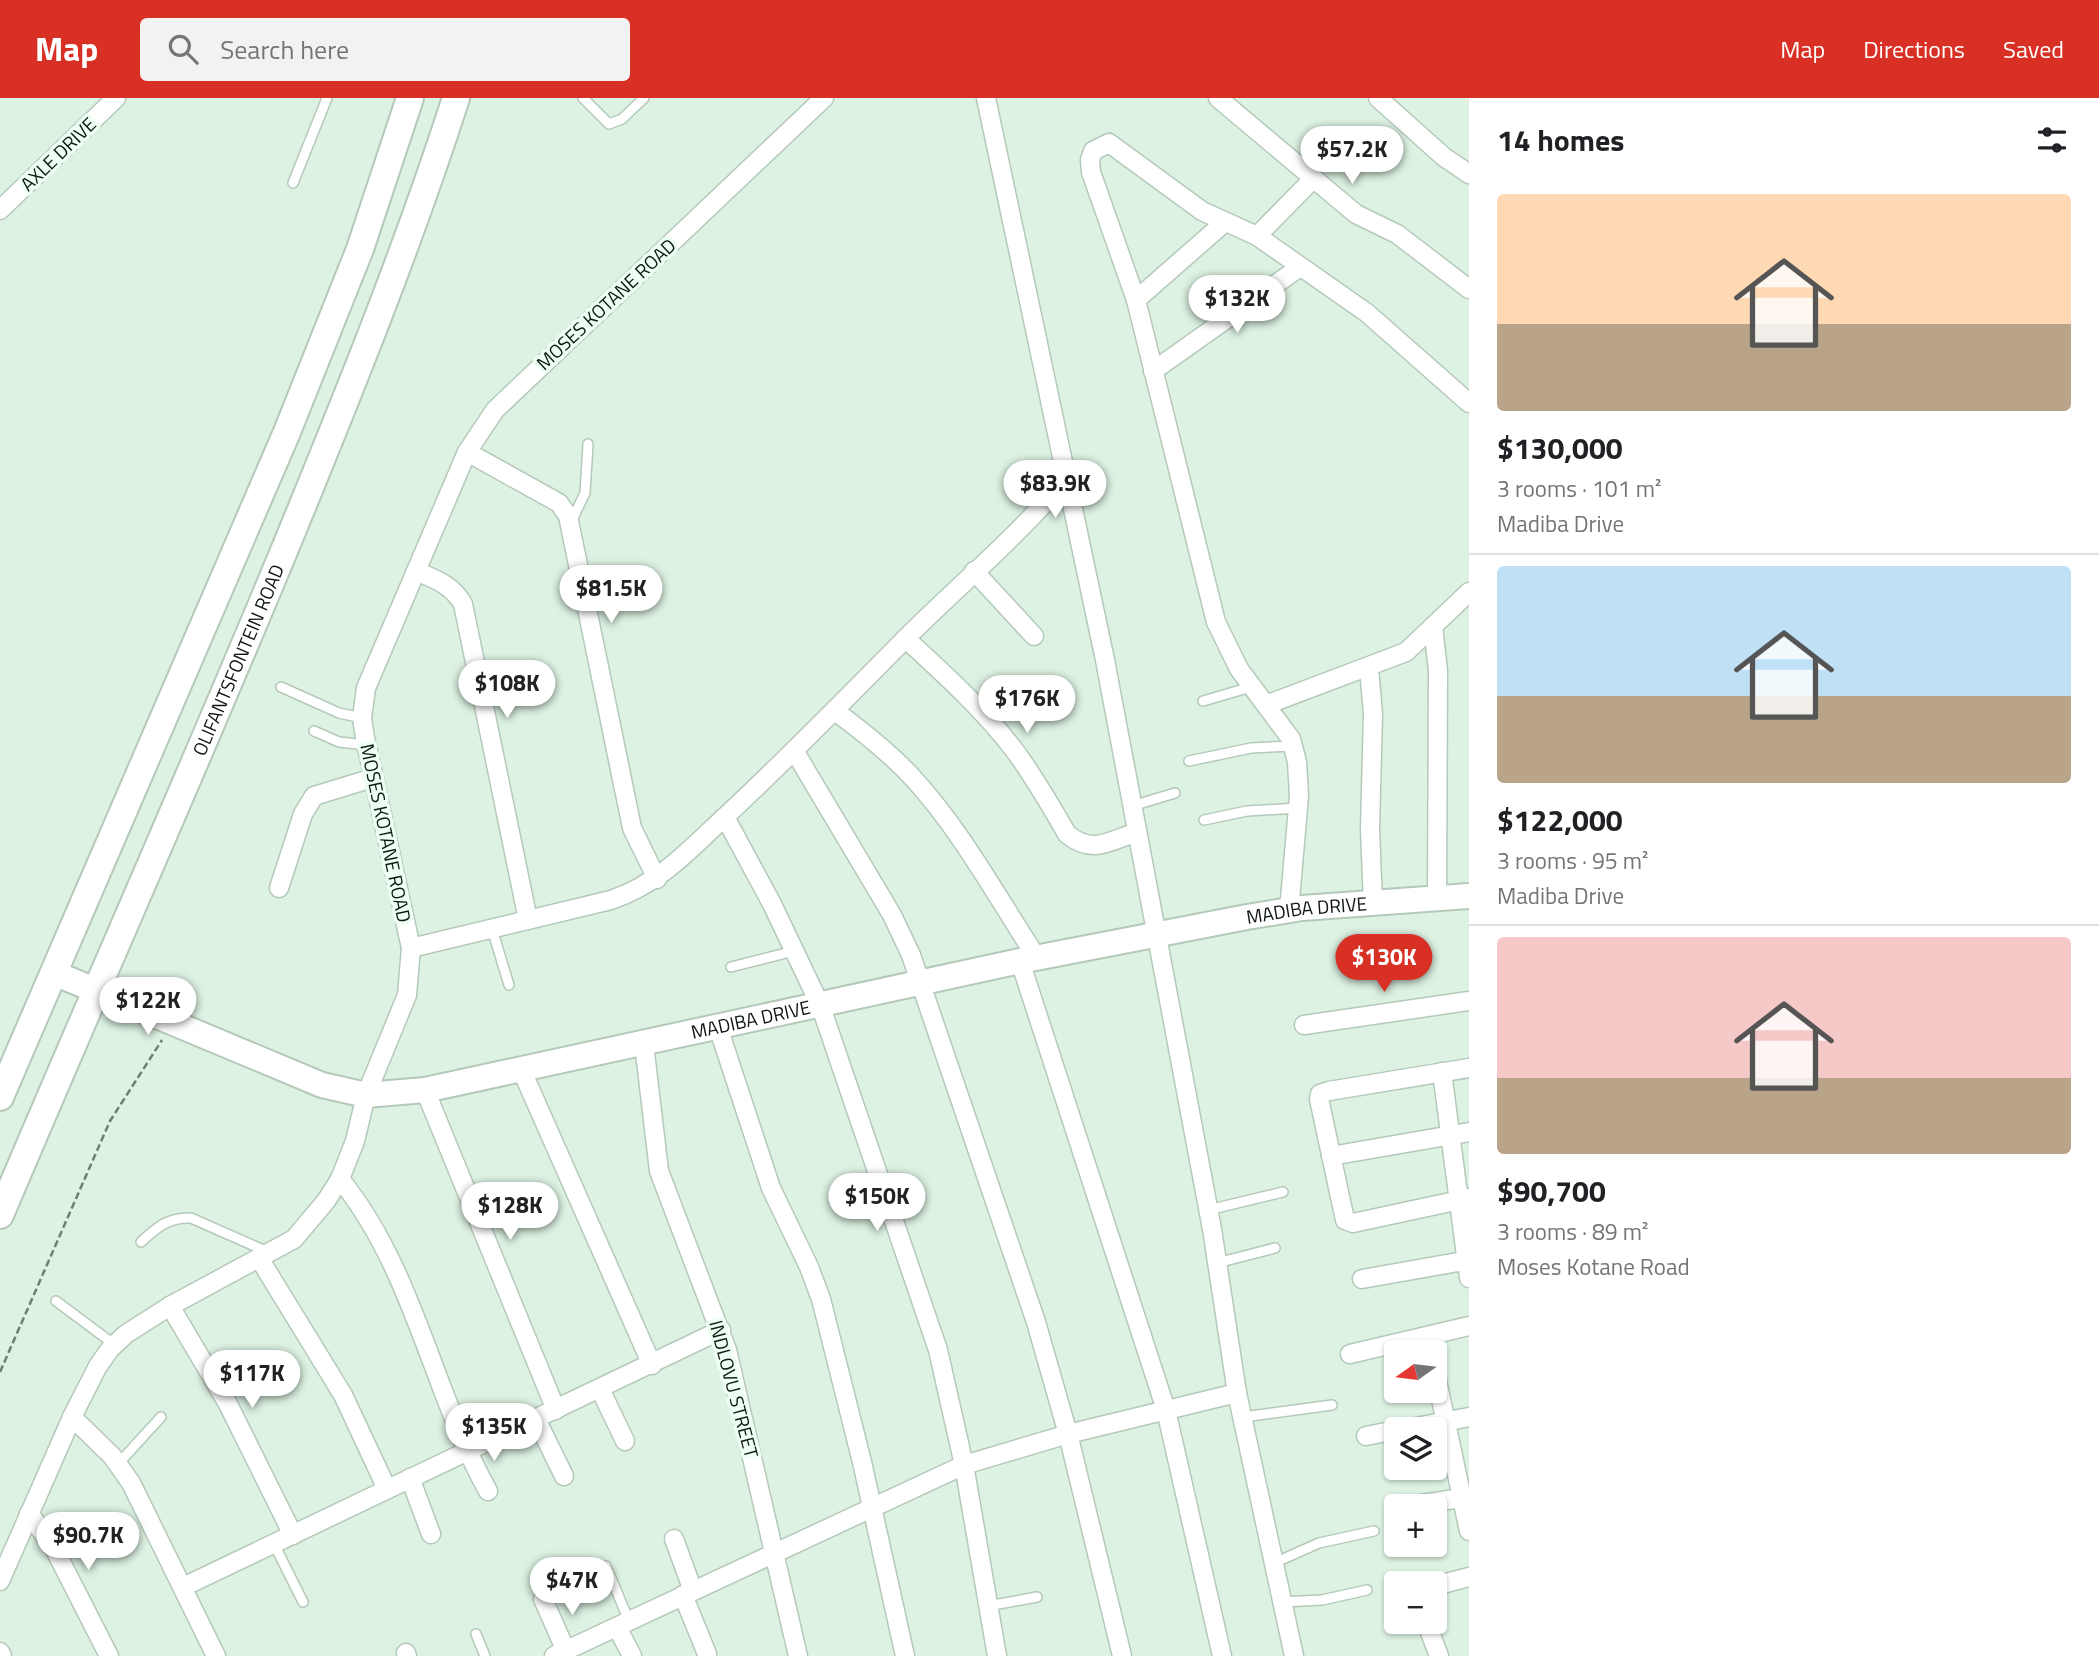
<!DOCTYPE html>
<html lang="en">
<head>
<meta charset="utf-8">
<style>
  body { margin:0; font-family:"Titillium Web",sans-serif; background:#f2f2f2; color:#202124; height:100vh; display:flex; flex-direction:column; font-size:26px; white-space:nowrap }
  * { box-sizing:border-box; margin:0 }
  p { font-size:23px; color:#757577 }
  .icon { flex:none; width:38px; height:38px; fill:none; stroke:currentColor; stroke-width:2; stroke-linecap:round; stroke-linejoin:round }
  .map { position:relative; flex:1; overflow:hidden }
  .drawer { display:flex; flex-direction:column; background:#fff; width:630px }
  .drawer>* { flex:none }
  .needle { width:46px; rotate:256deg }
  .buttons { position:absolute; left:1384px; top:1242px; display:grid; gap:14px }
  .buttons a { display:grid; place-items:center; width:63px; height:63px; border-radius:7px; background:#fff; box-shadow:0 2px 5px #0004; font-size:35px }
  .price { position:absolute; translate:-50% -60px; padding:0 16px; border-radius:24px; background:#fff; color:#222; font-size:23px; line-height:46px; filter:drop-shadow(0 2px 4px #0008) }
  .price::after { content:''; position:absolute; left:50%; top:42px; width:21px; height:16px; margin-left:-10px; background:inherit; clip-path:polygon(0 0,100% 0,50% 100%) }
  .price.selected { background:#d93025; color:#fff }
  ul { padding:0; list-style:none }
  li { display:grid; align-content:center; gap:14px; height:371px; padding:0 28px }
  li+li { border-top:2px solid #e0e0e0 }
  li span { display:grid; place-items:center; height:217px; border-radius:7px; color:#555 }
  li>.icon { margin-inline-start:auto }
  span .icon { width:126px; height:126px; fill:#fffc; stroke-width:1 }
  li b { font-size:30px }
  h2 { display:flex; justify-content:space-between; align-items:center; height:84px; padding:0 28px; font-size:30px }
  header { display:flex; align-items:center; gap:42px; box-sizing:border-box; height:98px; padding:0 35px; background:#d93025; color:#fff }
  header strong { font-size:33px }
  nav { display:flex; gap:38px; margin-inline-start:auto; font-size:24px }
  .search { width:490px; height:63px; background:#f2f2f2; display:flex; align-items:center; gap:18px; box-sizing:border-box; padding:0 24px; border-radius:7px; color:#757577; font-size:26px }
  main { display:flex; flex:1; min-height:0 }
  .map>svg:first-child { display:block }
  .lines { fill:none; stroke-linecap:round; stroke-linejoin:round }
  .lane-casing { stroke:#b5c9ba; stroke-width:12 }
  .street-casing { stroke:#b5c9ba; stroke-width:21 }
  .secondary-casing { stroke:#b5c9ba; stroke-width:28 }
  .primary-casing { stroke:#b5c9ba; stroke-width:30 }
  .path { stroke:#707d74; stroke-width:2.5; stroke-dasharray:7 3.5; stroke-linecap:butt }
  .lane { stroke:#fff; stroke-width:9 }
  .street { stroke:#fff; stroke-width:18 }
  .secondary { stroke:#fff; stroke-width:24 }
  .primary { stroke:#fff; stroke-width:26 }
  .labels { text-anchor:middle; stroke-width:7; stroke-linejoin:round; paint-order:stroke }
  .street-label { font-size:19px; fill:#101712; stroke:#edfef2 }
</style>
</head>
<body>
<header>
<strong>Map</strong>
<div class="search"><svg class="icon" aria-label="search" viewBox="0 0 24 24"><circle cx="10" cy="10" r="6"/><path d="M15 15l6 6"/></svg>Search here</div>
<nav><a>Map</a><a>Directions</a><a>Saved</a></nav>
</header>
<main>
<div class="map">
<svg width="1469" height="1558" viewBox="0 0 1469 1558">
  <rect width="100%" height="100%" fill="#ddf2e3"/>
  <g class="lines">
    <defs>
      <g id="lane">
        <path d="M583,0L609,26L622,21L644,0"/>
        <path d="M293,85L327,0"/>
        <path d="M571,424L585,395L588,346"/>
        <path d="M281,589L339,615L362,620"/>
        <path d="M1203,603L1251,589"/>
        <path d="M314,633L339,644L366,647"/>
        <path d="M1189,663L1251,650L1292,648"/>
        <path d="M1132,708L1175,695"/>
        <path d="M1204,722L1247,713L1298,710"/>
        <path d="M492,831L509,887"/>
        <path d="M731,869L794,853"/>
        <path d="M1208,1112L1283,1094"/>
        <path d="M141,1144C157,1129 169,1119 191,1120L268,1154"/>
        <path d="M1217,1165L1275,1150"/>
        <path d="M56,1203L115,1247"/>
        <path d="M1243,1319L1332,1307"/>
        <path d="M118,1366L161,1319"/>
        <path d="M274,1446L303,1504"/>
        <path d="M1274,1465L1319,1445L1374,1433"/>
        <path d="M606,1468L629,1523"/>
        <path d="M1282,1504L1322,1502L1367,1492"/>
        <path d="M988,1508L1037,1499"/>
        <path d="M476,1536L485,1558"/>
      </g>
      <g id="street">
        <path d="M986,0L1105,562L1212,1131L1237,1295L1294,1558"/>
        <path d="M1218,0L1356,116L1397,136L1469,191"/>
        <path d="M1378,0L1444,59L1469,76"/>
        <path d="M0,112L116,0"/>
        <path d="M1257,138L1313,81"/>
        <path d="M1136,202L1225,124"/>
        <path d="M1153,273L1300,169"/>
        <path d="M467,354L559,405L568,418L632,730L657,781"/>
        <path d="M416,473C435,481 452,487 463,506L528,822"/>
        <path d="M974,473L1034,538"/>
        <path d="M1433,528L1438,573L1437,801"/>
        <path d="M906,541C944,576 983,611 1015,653C1034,679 1051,708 1067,736C1092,757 1110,743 1137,734"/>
        <path d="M1369,570L1373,616L1370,731L1373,806"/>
        <path d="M1266,607L1406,554L1469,494"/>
        <path d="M835,613C862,633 889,654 912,679C961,732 997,799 1037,860"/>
        <path d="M795,654L892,817L911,857L1036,1224L1068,1336L1122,1558"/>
        <path d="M725,719L772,806L821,909L938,1252L964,1367L997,1558"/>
        <path d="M279,790L303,716L314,698L373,680"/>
        <path d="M1289,813L1299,698L1297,664L1291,641L1239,571L1216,524L1136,202L1091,74L1090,62L1093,53L1109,45L1202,113L1257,138L1367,215L1469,305"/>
        <path d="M411,850L611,802C661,785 691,750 729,715C789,659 846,601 903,543C957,489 1017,439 1066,381"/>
        <path d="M1020,863L1166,1312L1222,1558"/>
        <path d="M1304,927L1469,903"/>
        <path d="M718,929L771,1090L809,1169L821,1201L862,1364L905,1558"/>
        <path d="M644,946L659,1073L727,1252L798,1558"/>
        <path d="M1469,970L1329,993L1320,996L1319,1001L1345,1122L1353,1125L1469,1100"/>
        <path d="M522,973L652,1267"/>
        <path d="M1442,974L1469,1180"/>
        <path d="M425,992L556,1312"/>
        <path d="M1331,1058L1469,1034"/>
        <path d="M340,1081C414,1172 432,1293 488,1393"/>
        <path d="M259,1160L343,1297L387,1391"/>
        <path d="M1362,1181L1469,1162"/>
        <path d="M170,1208L228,1306L293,1437"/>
        <path d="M1350,1256L1469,1228"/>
        <path d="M1435,1273L1469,1433"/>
        <path d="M600,1291L625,1343"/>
        <path d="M72,1319L112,1358L131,1385L216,1558"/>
        <path d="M536,1321L564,1378"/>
        <path d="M1400,1332L1469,1319"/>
        <path d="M1366,1338L1396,1332"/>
        <path d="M410,1380L431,1436"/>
        <path d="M1401,1409L1469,1399"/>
        <path d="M29,1415L55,1452L109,1558"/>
        <path d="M674,1441L693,1493"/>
        <path d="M0,1483L72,1319L98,1268L110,1251L126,1236L170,1208L294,1141L326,1103L340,1081L355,1043L366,997L407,897L411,850L365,640L362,620L366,590L467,354L495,312L824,0"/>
        <path d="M1435,1488L1469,1479"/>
        <path d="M183,1489L721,1232"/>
        <path d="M683,1497L707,1556"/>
        <path d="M543,1501L566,1553"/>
        <path d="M1426,1524L1439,1558"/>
        <path d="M617,1529L632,1558"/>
        <path d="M0,1554L2,1558"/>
        <path d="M406,1555L407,1558"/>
        <path d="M554,1558L964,1367L1068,1336L1237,1295"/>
      </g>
      <g id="secondary">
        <path id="s1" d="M54,875L322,987L366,997L425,992L1020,863L1247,819L1302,810L1469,798"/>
      </g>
      <g id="primary">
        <path d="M0,999L287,334L360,151L410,0"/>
        <path id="s2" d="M0,1117C96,890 197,664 291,436C350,292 408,149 456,0"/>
      </g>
    </defs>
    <use href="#lane" class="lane-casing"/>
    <use href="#street" class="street-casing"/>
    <use href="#secondary" class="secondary-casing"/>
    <use href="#primary" class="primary-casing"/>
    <path class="path" d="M0,1274L110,1023L162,942"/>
    <use href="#lane" class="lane"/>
    <use href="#street" class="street"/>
    <use href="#secondary" class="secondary"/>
    <use href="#primary" class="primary"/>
  </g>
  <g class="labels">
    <g class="street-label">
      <text transform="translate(58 56) rotate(-44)" y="7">AXLE DRIVE</text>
      <text transform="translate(606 206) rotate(-43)" y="7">MOSES KOTANE ROAD</text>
      <text dy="7" stroke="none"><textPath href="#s2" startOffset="604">OLIFANTSFONTEIN ROAD</textPath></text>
      <text transform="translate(386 735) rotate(78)" y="7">MOSES KOTANE ROAD</text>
      <text dy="7" stroke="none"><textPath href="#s1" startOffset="1295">MADIBA DRIVE</textPath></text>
      <text dy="7" stroke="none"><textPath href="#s1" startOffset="728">MADIBA DRIVE</textPath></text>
      <text transform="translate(734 1291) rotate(75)" y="7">INDLOVU STREET</text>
    </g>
  </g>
</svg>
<div class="buttons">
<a><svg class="needle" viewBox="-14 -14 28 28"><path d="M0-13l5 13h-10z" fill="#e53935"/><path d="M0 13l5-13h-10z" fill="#757577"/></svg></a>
<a><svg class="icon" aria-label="layers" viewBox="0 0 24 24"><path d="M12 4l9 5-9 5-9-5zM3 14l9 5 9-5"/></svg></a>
<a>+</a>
<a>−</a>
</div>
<b class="price" style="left:1352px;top:88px">$57.2K</b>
<b class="price" style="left:1237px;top:237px">$132K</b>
<b class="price" style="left:1055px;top:422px">$83.9K</b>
<b class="price" style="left:611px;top:527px">$81.5K</b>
<b class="price" style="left:507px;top:622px">$108K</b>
<b class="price" style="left:1027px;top:637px">$176K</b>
<b class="price selected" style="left:1384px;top:896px">$130K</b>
<b class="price" style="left:148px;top:939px">$122K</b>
<b class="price" style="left:877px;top:1135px">$150K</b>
<b class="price" style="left:510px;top:1144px">$128K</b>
<b class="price" style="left:252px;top:1312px">$117K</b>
<b class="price" style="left:494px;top:1365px">$135K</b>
<b class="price" style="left:88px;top:1474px">$90.7K</b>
<b class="price" style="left:572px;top:1519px">$47K</b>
</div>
<section class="drawer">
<h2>14 homes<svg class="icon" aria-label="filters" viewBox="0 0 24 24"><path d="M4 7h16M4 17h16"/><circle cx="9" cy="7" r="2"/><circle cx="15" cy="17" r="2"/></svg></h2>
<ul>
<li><span style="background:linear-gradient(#ffd9b3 60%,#b9a48a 0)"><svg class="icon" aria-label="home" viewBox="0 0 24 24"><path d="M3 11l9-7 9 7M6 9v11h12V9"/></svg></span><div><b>$130,000</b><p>3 rooms · 101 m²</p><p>Madiba Drive</p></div></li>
<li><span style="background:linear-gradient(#bfe0f5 60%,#b9a48a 0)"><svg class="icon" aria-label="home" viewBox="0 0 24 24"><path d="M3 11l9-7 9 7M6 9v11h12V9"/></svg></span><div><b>$122,000</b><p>3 rooms · 95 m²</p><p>Madiba Drive</p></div></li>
<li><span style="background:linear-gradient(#f6c9c9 65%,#b9a48a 0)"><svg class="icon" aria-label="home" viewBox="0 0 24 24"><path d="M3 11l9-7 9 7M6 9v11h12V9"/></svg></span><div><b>$90,700</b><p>3 rooms · 89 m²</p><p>Moses Kotane Road</p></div></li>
</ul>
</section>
</main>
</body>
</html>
